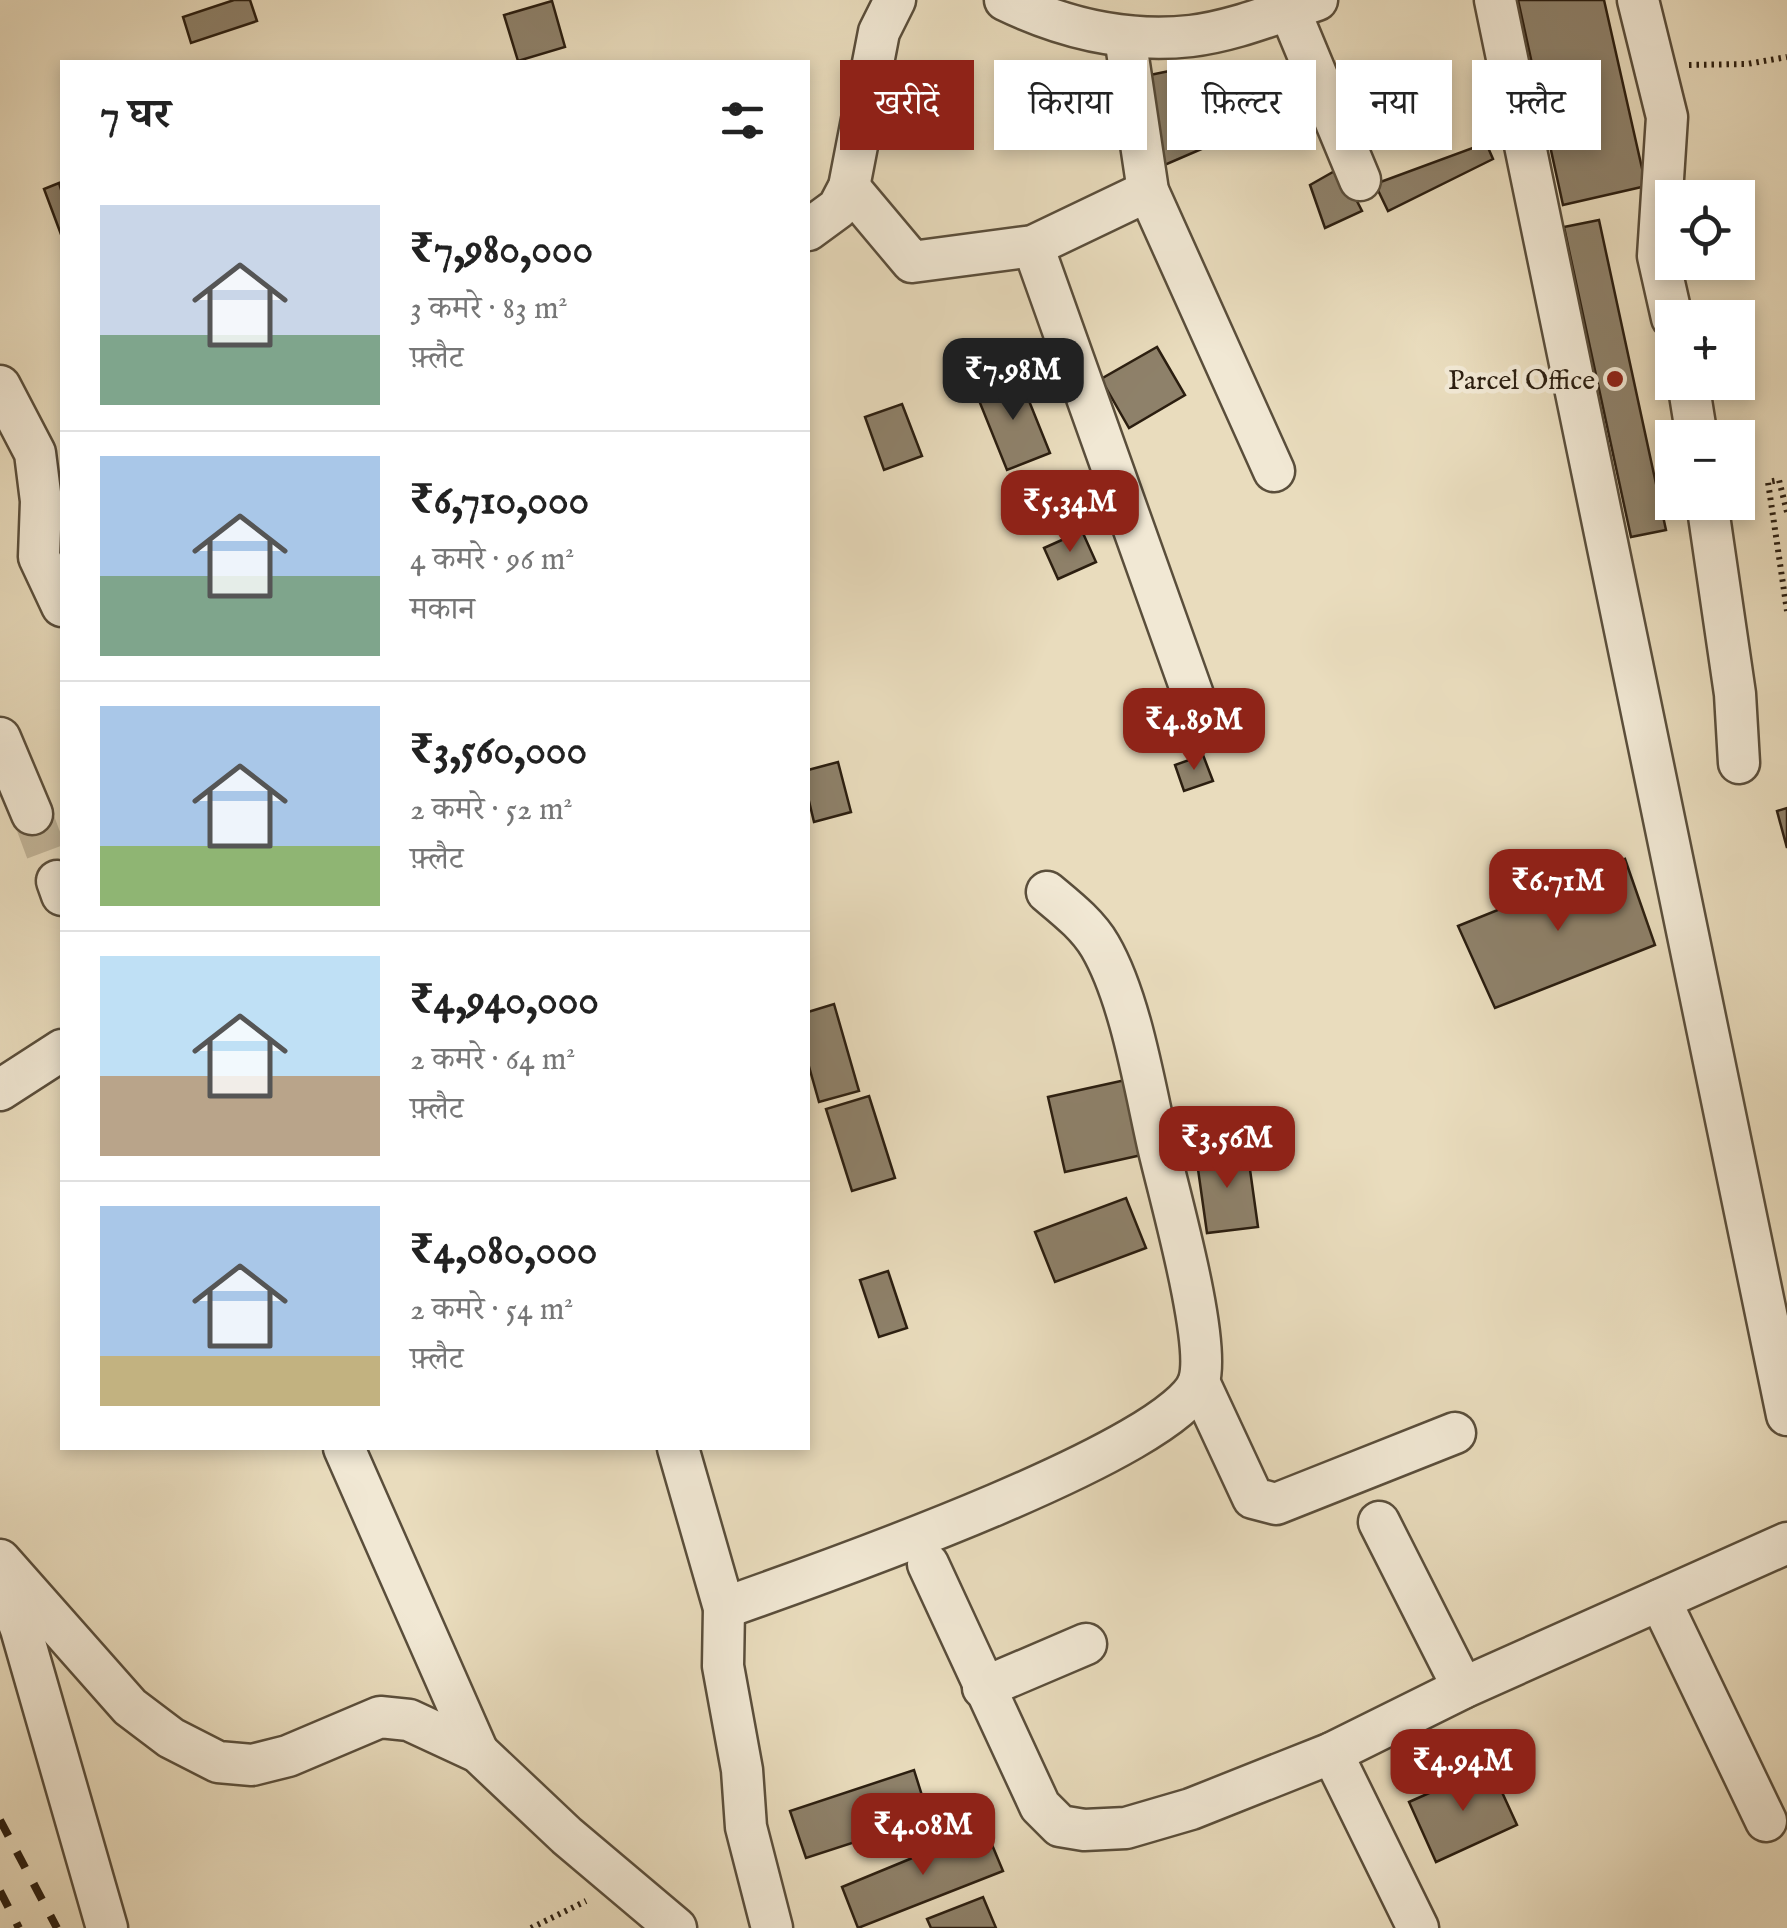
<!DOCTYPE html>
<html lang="hi">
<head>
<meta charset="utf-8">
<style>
  body { margin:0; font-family:"IM FELL English","Noto Serif Devanagari",serif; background:#f6f6f6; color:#222; height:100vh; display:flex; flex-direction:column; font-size:38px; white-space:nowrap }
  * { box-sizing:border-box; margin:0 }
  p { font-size:32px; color:#767676 }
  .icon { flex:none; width:55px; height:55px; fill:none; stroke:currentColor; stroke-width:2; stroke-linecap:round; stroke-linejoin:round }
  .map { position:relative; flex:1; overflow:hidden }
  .details { position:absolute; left:60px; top:60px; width:750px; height:1390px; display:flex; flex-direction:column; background:#fff; border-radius:0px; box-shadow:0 5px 15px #0003 }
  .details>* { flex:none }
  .guide { position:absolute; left:840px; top:60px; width:795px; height:90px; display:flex; gap:20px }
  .buttons { position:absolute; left:1655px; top:180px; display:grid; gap:20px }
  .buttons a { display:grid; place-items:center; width:100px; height:100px; border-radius:0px; background:#fff; box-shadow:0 5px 15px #0003; font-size:50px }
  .price { position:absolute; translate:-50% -85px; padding:0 22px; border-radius:20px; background:#8f2418; color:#fff; font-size:32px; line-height:65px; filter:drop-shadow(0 2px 5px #0008) }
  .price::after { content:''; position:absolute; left:50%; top:60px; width:30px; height:22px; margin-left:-15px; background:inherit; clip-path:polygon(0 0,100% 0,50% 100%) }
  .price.on { background:#222; color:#fff }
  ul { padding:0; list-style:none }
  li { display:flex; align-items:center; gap:30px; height:250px; padding:0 40px }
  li+li { border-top:2px solid #e0e0e0 }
  li span { display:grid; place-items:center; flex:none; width:280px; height:200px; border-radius:0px; color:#555 }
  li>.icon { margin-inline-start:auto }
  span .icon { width:120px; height:120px; fill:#fffc; stroke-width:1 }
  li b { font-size:42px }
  h2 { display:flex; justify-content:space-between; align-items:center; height:120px; padding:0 40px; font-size:42px }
  .chip { padding:0 35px; border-radius:0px; background:#fff; box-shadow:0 5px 15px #0003; font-size:35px; line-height:90px }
  .chip.on { background:#8f2418; color:#fff }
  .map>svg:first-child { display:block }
  .building { fill:#8e816a; stroke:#2b1e10; stroke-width:2.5 }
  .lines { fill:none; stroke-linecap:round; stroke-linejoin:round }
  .minor-tunnel { stroke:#c3b69a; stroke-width:40; stroke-dasharray:40 20; stroke-linecap:butt }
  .minor-casing { stroke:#5a4e3b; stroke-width:45 }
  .path { stroke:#2b1e10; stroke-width:6; stroke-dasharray:2.5 5; stroke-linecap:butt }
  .minor { stroke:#f1e8d4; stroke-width:40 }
  .rail { stroke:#2b1e10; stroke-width:8; stroke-dasharray:18 18; stroke-linecap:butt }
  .poi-dot { fill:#8f2418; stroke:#f1e8d4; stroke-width:4 }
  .labels { text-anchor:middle; stroke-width:9; stroke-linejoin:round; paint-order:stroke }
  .poi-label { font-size:28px; fill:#2b1e10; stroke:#f1e8d4; text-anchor:end }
</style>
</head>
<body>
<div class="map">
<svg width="1787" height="1928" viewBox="0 0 1787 1928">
  <rect width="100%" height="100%" fill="#e9dcbd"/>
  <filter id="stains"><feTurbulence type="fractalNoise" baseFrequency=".002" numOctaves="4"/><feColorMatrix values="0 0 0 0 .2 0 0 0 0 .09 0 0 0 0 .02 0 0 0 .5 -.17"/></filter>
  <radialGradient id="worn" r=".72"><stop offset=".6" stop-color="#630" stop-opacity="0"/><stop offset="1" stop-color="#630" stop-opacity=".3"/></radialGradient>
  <g class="building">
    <path d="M234,0H250L257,21L191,43L183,17Z"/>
    <path d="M1518,0H1604L1646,186L1563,205Z"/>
    <path d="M552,1L565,47L518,61L504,15Z"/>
    <path d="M1189,67L1220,141L1160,167L1145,76Z"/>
    <path d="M1486,143L1493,159L1388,211L1375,184Z"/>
    <path d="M1340,168L1362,211L1325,228L1310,185Z"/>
    <path d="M59,183L62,193V237L44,189Z"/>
    <path d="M1599,220L1666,530L1631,537L1564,227Z"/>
    <path d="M1157,347L1185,395L1129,428L1101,379Z"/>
    <path d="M1019,376L1050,453L1007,470L976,393Z"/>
    <path d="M902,404L922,456L884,470L865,417Z"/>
    <path d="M1082,531L1096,562L1058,579L1044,548Z"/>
    <path d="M1203,755L1213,781L1184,791L1175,765Z"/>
    <path d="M838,762L851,812L814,822L808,797V770Z"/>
    <path d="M1787,808V848L1777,811Z"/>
    <path d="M1625,859L1655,945L1495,1008L1458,926Z"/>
    <path d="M834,1004L859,1091L819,1102L808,1063V1012Z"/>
    <path d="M1130,1079L1146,1154L1065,1172L1048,1097Z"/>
    <path d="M869,1096L895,1178L852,1191L826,1109Z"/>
    <path d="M1247,1148L1258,1227L1207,1233L1196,1155Z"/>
    <path d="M1126,1198L1146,1248L1055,1282L1035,1232Z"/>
    <path d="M888,1271L907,1328L879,1337L860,1280Z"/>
    <path d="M1490,1766L1517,1825L1436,1862L1409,1802Z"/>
    <path d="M914,1770L929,1818L806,1858L790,1811Z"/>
    <path d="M985,1828L1003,1871L858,1928L842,1887Z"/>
    <path d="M983,1897L996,1928H931L927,1919Z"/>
  </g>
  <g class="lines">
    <path class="minor-tunnel" d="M32,814L57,881"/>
    <defs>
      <g id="minor">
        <path d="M1005,0C1063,28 1126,43 1191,36C1234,31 1276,13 1317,0"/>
        <path d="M1495,0L1787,1415"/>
        <path d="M1638,0L1667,117L1658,256L1672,318"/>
        <path d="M1289,9L1360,180"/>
        <path d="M1125,37L1148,191L1274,471"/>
        <path d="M849,187L912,262L1033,246L1148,191"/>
        <path d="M808,230L838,208L849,187L879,32L895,0"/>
        <path d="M1033,246L1193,695"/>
        <path d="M1688,382L1697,438"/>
        <path d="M0,386L35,453L41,501L39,557L62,606"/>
        <path d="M1707,502L1735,694L1739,763"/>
        <path d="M0,738L32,814"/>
        <path d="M57,881L62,895"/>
        <path d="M0,1090L62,1050"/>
        <path d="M1199,1382L1253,1498L1276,1504L1455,1433"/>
        <path d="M344,1448L478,1752"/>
        <path d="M678,1448L724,1608L723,1666L742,1770L746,1827L772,1928"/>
        <path d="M1379,1522L1463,1688"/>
        <path d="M0,1560L130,1707L171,1738L218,1762L252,1765L288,1756L380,1717L409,1720L478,1752L567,1836L676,1928"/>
        <path d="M928,1564L1040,1806L1060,1826L1084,1830L1126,1828L1191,1809L1332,1753L1463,1688L1787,1543"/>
        <path d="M1,1576L21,1629L107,1928"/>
        <path d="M1660,1600L1766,1821"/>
        <path d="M724,1608C803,1580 1178,1450 1199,1381C1211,1341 1170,1197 1159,1150C1145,1089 1131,999 1100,946C1087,924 1066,908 1047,892"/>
        <path d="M983,1688L1086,1644"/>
        <path d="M1332,1753L1418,1928"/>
      </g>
    </defs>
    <use href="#minor" class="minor-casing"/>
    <g class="path">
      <path d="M1689,65L1747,64L1787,57"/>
      <path d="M1787,512L1779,480L1768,482L1787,611"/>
      <path d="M531,1928L586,1901"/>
    </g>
    <use href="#minor" class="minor"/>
    <g class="rail">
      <path d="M0,1820L57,1928"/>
      <path d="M0,1891L19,1928"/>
    </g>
  </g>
  <circle class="poi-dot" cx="1615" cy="379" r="10"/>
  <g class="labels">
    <g class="poi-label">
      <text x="1595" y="389">Parcel Office</text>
    </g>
  </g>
  <rect width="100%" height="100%" filter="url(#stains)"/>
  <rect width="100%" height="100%" fill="url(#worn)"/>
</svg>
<div class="buttons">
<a><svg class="icon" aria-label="locate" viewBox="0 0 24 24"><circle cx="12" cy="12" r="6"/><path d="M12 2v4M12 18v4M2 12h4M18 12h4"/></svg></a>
<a>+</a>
<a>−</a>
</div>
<b class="price on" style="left:1013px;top:423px">₹7.98M</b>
<b class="price" style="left:1070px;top:555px">₹5.34M</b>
<b class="price" style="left:1194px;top:773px">₹4.89M</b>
<b class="price" style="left:1558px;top:934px">₹6.71M</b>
<b class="price" style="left:1227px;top:1191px">₹3.56M</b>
<b class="price" style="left:1463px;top:1814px">₹4.94M</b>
<b class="price" style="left:923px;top:1878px">₹4.08M</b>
<div class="guide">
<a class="chip on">खरीदें</a>
<a class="chip">किराया</a>
<a class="chip">फ़िल्टर</a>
<a class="chip">नया</a>
<a class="chip">फ़्लैट</a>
</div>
<section class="details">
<h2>7 घर<svg class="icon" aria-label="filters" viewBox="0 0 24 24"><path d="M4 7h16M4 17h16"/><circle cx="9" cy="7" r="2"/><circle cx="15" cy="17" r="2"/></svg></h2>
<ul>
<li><span style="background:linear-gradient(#c9d6e8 65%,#7fa58c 0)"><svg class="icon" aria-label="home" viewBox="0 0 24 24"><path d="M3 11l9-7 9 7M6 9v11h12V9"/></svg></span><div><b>₹7,980,000</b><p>3 कमरे · 83 m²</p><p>फ़्लैट</p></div></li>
<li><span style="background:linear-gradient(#a9c7e8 60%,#7fa58c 0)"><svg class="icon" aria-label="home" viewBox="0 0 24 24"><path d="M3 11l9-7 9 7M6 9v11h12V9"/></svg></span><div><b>₹6,710,000</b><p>4 कमरे · 96 m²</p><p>मकान</p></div></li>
<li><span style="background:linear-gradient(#a9c7e8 70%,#8fb573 0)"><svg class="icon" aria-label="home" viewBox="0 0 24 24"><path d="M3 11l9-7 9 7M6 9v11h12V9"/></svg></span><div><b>₹3,560,000</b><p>2 कमरे · 52 m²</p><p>फ़्लैट</p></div></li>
<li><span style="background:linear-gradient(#bfe0f5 60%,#b9a48a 0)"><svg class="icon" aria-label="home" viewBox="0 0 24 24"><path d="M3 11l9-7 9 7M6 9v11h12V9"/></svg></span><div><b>₹4,940,000</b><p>2 कमरे · 64 m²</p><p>फ़्लैट</p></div></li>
<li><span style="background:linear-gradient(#a9c7e8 75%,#c2b280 0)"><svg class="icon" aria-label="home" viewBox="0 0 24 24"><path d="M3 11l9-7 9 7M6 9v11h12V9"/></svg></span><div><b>₹4,080,000</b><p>2 कमरे · 54 m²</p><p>फ़्लैट</p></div></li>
</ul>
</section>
</div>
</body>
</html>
